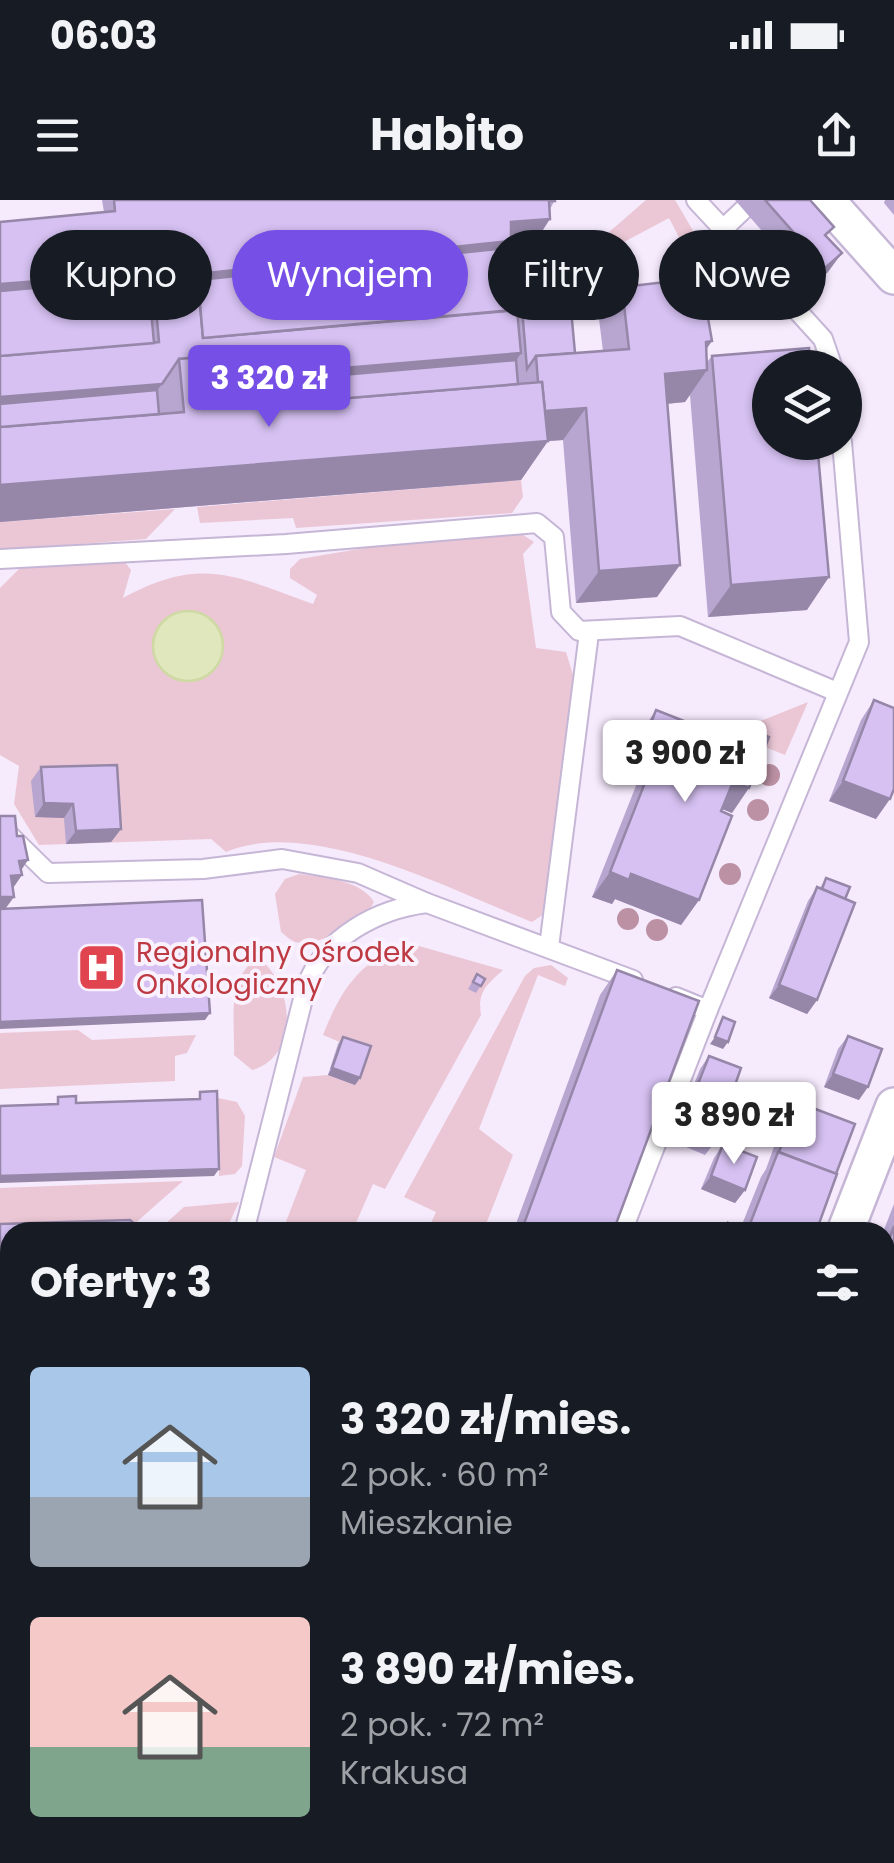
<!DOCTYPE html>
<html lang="pl">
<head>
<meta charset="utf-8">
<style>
  body { margin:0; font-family:Poppins,sans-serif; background:#20242c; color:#f1f3f6; height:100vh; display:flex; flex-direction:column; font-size:38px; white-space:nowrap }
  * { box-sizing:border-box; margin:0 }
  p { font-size:32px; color:#9ea1a6 }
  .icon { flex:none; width:55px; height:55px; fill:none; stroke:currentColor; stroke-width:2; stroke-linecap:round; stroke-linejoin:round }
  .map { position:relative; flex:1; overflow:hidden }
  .side { position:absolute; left:0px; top:1022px; width:895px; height:642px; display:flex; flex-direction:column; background:#171b24; border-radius:30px 30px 0 0; box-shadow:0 2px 8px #0004 }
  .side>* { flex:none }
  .top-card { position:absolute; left:30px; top:30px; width:835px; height:90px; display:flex; gap:20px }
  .fabs { position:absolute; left:752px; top:150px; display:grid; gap:20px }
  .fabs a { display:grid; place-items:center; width:110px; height:110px; border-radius:50%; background:#171b24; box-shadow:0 2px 8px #0004; font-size:50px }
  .price { position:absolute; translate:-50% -85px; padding:0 22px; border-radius:10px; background:#fff; color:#222; font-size:32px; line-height:65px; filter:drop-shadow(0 2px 5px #0008) }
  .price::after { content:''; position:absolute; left:50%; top:60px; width:30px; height:22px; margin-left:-15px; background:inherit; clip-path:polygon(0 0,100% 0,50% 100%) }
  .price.on { background:#764fe6; color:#fff }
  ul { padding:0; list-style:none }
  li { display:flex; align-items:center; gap:30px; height:250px; padding:0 30px }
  li span { display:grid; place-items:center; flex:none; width:280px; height:200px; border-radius:10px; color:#555 }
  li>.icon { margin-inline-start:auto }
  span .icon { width:120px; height:120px; fill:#fffc; stroke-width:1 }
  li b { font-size:42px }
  h2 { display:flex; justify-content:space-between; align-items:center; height:120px; padding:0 30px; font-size:42px }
  .tag { padding:0 35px; border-radius:45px; background:#171b24; box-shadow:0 2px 8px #0004; font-size:35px; line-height:90px }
  .tag.on { background:#764fe6; color:#fff }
  .status { display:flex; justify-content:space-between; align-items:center; height:70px; padding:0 50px; background:#171b24; direction:ltr }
  .status svg { height:28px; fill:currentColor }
  header { display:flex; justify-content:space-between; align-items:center; height:130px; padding:0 30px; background:#171b24; font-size:45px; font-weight:700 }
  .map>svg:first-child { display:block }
  .green { fill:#ebc7d5 }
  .water { fill:#e0e7bd; stroke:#cfd9a4; stroke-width:2.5 }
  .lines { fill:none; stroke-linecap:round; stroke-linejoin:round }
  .service-casing { stroke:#c6b6d6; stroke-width:22 }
  .minor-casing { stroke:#c6b6d6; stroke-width:40 }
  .service { stroke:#fff; stroke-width:18 }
  .minor { stroke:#fff; stroke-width:35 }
  .tree { fill:#bb91a3 }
  .wall { fill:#b8a6d0 }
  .shaded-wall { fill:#9687a9 }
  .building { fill:#d6c1f2; stroke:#9687a9; stroke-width:2.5 }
  .labels { text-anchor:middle; stroke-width:8; stroke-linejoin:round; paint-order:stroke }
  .health-label { font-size:28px; fill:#be3a42; stroke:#faf1ff; text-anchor:start }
</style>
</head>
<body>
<div class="status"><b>06:03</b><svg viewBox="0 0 49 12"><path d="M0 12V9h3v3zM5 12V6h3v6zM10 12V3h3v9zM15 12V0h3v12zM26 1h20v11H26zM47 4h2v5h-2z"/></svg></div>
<header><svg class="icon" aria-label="menu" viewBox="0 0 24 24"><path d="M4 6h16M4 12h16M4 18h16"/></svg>Habito<svg class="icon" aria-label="share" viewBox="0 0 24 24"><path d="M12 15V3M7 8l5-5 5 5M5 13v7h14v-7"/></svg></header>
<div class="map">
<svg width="894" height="1663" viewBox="0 0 894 1663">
  <rect width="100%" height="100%" fill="#f6eafd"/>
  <g class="green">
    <path d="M646,0H675L695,34L681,41L669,18L609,50L614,111L600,112L592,47Z"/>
    <path d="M521,280L523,297L512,313L296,328L293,318L200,323L197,307Z"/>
    <path d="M175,309L146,339L0,350V322Z"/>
    <path d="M520,333L534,342L523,354L536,448L566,452L576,485L550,695L544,714L532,722C450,690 312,616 226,652L211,639L39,645L14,604L19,566L0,555V388L21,367L124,361L131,370L123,398C201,355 236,376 313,404L317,395L290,378V369L300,359L423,338Z"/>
    <path d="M808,502L785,555L753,542L758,522Z"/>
    <path d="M299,674C323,677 361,680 374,702C365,722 318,748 295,742C290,740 285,735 281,732L275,694L285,679Z"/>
    <path d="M419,746L503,770C488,784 477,791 481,815L385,989L373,984L352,1032H282L306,970L274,957L303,877L328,875L354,884L366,853L323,835C341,789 364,751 419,746Z"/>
    <path d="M252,762H263C294,789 299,857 252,870L234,855C235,824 227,784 252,762Z"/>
    <path d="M551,765L568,778L565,786L538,775L479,929L513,955L483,1032H427L436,1012L404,997L525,776L534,768Z"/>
    <path d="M78,830L92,840L196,835L187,853L175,856V881L0,889V833Z"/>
    <path d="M218,898L237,902L245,916L242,966L235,974L219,976Z"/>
    <path d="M183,981L132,1026L0,1027V988Z"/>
    <path d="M239,1002L225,1032H156L184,1007Z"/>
    <path d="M0,1192H10V1484L0,1471V1321L8,1263L0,1227Z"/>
    <path d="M885,1319L894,1322V1519L885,1516Z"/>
  </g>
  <circle class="water" cx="188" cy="446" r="35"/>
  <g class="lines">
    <defs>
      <g id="service">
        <path d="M696,0L723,29"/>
        <path d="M743,10L723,29L823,139L833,168"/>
        <path d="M0,359L286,344L537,323L554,337L561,412L579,431L680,426L837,492"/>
        <path d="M0,626L48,673L203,669L282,659L358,673L427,703"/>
        <path d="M549,747L589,433"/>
        <path d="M676,797L708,810L859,442L842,242"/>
        <path d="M244,1032L306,787C324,737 378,709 427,703L633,780"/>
        <path d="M622,1032L708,810"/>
        <path d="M0,1623L10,1616"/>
        <path d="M217,1655L224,1663"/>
      </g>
      <g id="minor">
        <path d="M826,0L894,76"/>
        <path d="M845,1032L894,906"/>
        <path d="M885,1628L894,1632"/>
        <path d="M0,1641L16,1663"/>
        <path d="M604,1663L607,1655"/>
      </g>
    </defs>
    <use href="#service" class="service-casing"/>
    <use href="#minor" class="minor-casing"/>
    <use href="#service" class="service"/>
    <use href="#minor" class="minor"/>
  </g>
  <g class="tree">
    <circle cx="769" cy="575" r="11"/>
    <circle cx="758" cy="610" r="11"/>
    <circle cx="730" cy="674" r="11"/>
    <circle cx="628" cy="719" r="11"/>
    <circle cx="657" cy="730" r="11"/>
  </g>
  <g class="wall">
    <path d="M102,0H555L550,9L541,33L534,34L575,153L603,151L599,119L622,87L707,149V162L712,156L807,410L708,417L690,195L685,202L667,204L657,397L576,403L563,240L548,241L521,280L0,322L104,12Z"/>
    <path d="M735,0H810L827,36L828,72L811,87Z"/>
    <path d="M885,0H894V15L884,3Z"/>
    <path d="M874,500L876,619L829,601L861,520Z"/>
    <path d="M656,510L744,545L753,531L732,613L722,609L699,700L681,725L615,699L612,704L592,697L645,563L630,557L639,535Z"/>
    <path d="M41,567L121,629L111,642L66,644L64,618L35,617L31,581Z"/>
    <path d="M826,678L845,699L817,800L807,814L769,798L808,701L817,687L820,688Z"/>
    <path d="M617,770L613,1032H513L600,795Z"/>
    <path d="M477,774L485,779L476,793L468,789Z"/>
    <path d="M848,836L859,900L824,887L838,849Z"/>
    <path d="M343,837L360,878L355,885L328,875L338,844Z"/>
    <path d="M709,856L715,942L705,955L672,941L700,869Z"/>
    <path d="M797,902L836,974L816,1032H739L761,977L766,969L783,922Z"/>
    <path d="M723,944L745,990L735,1003L701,989L714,958Z"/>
    <path d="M894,1004V1208L885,1228V1032H883Z"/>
    <path d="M0,1469L10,1482V1519L5,1522L10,1528V1587L5,1590L0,1583Z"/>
    <path d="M890,1644L894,1663H879L883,1655H885V1652Z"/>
    <path d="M57,1655H108L97,1663H62Z"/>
    <path d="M313,1655H350L348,1663H310Z"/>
  </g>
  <g class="shaded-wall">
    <path d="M550,19L541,33L501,36L511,22Z"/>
    <path d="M511,41L502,55L193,87L197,74Z"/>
    <path d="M842,53L828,72L811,87L825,68Z"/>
    <path d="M153,72L143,85L0,97V84Z"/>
    <path d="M712,141L691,171L707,170L685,202L642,206L665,174L706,142Z"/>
    <path d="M521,153L512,167L201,193L181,182Z"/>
    <path d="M162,184L152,197L0,210V197Z"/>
    <path d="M586,208L563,240L518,243L540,211Z"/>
    <path d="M548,241L521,280L0,322V285Z"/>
    <path d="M680,365L657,397L576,403L599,371Z"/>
    <path d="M829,377L807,410L708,417L731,385Z"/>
    <path d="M647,533L662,539L645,563L630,557Z"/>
    <path d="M843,581L890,599L876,619L829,601Z"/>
    <path d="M733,582L749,588L732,613L715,606Z"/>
    <path d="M44,603L73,604L64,618L35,617Z"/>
    <path d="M121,629L111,642L66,644L76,631Z"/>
    <path d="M28,660L18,675H22L9,694L0,695L19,661Z"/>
    <path d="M610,672L631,674L699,700L681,725L615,699L612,704L592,697Z"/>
    <path d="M0,697H14L0,716Z"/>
    <path d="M779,785L817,800L807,814L769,798Z"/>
    <path d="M210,813L205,820L0,829V822Z"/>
    <path d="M715,837L728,842L723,849L710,844Z"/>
    <path d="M332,868L360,878L355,885L328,875Z"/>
    <path d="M833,874L868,887L859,900L824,887Z"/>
    <path d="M219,969L214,976L0,983V976Z"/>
    <path d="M711,976L745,990L735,1003L701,989Z"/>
    <path d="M0,1043H10V1049L0,1050Z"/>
    <path d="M885,1051L894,1055V1086L885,1082Z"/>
    <path d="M10,1162V1181L0,1182V1163Z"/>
    <path d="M885,1581L894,1584V1602L885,1598Z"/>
    <path d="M403,1656L422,1661L420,1663H398Z"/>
  </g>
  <g class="building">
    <path d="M114,0H555V1H549L550,19L511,22V41L197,74L203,138L517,110L521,153L225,178L223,155L179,159L162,184L0,197V156L159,142L153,72L0,84V22L115,11Z"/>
    <path d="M765,0H810L834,27L825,35L842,53L825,68Z"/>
    <path d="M533,33L567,65L575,153L536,156L527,169L516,35Z"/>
    <path d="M507,48L512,110L203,138L198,80Z"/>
    <path d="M148,78L154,143L0,156V91Z"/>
    <path d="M701,78L712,141L706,142L707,170L665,174L680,365L599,371L586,208L545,211L542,182H538L536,156L629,149L622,87Z"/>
    <path d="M809,148L810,168H770V242H817L829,377L731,385L712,156Z"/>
    <path d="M223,155L227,208L542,182L548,241L0,285V227L184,212L179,159Z"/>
    <path d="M516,160L518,184L227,208L225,185Z"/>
    <path d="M157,190L159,214L0,227V204Z"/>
    <path d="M874,500L894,508V589L890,599L843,581Z"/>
    <path d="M656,510L747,546L753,531L769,537L749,588L733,582L721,611L732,616L699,700L631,674L629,680L610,672L662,539L647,533Z"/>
    <path d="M117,565L121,629L76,631L73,604L44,603L41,567Z"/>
    <path d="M0,616H15L17,636H23L28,660L19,661L22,675L11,676L14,697H0Z"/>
    <path d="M826,678L850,687L845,699L822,689Z"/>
    <path d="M817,687L855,703L817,800L779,785Z"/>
    <path d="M202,700L210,813L0,822V709Z"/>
    <path d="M617,770L699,801L613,1032H521Z"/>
    <path d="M477,774L485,779L481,786L473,782Z"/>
    <path d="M723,817L735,822L728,842L715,837Z"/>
    <path d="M848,836L882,849L868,887L833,874Z"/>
    <path d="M343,837L371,846L360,878L332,868Z"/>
    <path d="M709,856L741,868L715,942L681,927Z"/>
    <path d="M217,891L219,969L0,976V906L58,904V897L76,896V903L200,899V892Z"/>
    <path d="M797,902L855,924L836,974L779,952Z"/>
    <path d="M723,944L757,957L745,990L711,976Z"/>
    <path d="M778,952L837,974L816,1032H745L748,1029Z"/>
    <path d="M130,1020L144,1032H10V1043H0V1024Z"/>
    <path d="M728,1023L737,1032H724Z"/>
    <path d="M894,1026V1055L885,1051Z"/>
    <path d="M885,1058L894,1061V1208L887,1225L885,1224Z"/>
    <path d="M0,1084H10V1162L0,1163Z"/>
    <path d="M0,1469L10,1482V1515L4,1520L10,1528V1583L0,1569Z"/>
    <path d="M893,1506H894V1584L885,1581V1526Z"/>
    <path d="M890,1644L894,1645V1663H883Z"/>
    <path d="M66,1655H103L92,1663H72Z"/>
    <path d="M135,1655H155L160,1663H124Z"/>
    <path d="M321,1655H350L348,1663H322L319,1662Z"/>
    <path d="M403,1655H425L422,1661Z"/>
  </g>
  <defs>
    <symbol id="hospital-square" viewBox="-11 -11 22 22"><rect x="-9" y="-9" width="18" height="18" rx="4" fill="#e0444e" stroke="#faf1ff"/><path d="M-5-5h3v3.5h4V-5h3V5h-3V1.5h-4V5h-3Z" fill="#fff"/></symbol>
  </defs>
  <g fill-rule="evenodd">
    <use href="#hospital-square" x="74" y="740" width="55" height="55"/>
  </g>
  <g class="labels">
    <g class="health-label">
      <text x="136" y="762">Regionalny Ośrodek<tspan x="136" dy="32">Onkologiczny</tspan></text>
    </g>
  </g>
</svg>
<div class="fabs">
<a><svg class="icon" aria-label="layers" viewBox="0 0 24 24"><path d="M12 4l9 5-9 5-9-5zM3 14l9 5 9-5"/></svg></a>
</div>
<b class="price on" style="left:269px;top:230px">3 320 zł</b>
<b class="price" style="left:685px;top:605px">3 900 zł</b>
<b class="price" style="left:734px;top:967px">3 890 zł</b>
<div class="top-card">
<a class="tag">Kupno</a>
<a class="tag on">Wynajem</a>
<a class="tag">Filtry</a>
<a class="tag">Nowe</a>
</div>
<section class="side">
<h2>Oferty: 3<svg class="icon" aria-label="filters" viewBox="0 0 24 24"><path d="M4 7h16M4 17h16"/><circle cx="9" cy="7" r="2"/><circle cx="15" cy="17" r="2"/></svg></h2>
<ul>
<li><span style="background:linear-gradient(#a9c7e8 65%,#9aa5b1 0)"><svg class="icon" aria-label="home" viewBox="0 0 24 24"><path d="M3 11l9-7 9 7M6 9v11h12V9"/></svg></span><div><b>3 320 zł/mies.</b><p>2 pok. · 60 m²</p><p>Mieszkanie</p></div></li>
<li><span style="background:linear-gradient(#f6c9c9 65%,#7fa58c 0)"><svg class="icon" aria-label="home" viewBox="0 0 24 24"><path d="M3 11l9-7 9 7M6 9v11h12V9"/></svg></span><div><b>3 890 zł/mies.</b><p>2 pok. · 72 m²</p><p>Krakusa</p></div></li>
</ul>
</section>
</div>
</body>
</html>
